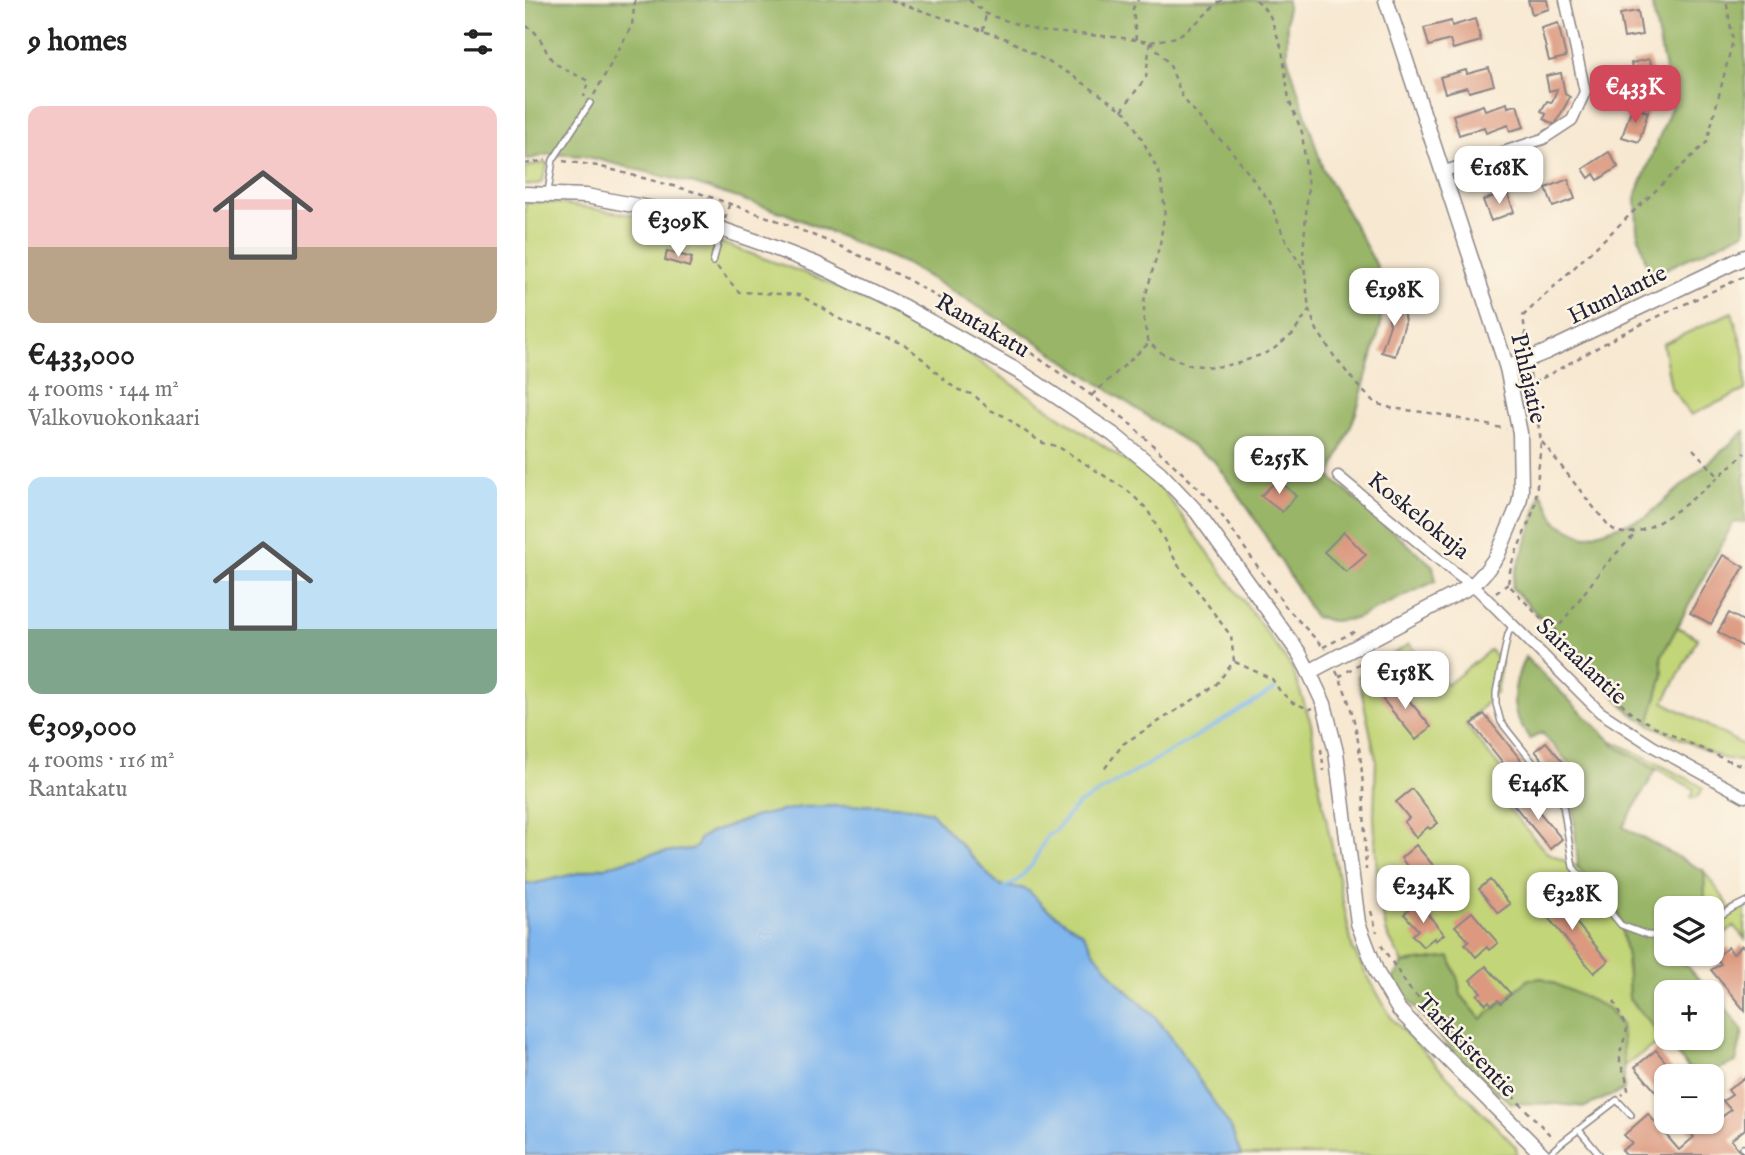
<!DOCTYPE html>
<html lang="en">
<head>
<meta charset="utf-8">
<style>
  body { margin:0; font-family:"IM FELL English",serif; background:#f2f2f2; color:#222; height:100vh; display:flex; flex-direction:column; font-size:26px; white-space:nowrap }
  * { box-sizing:border-box; margin:0 }
  p { font-size:23px; color:#767676 }
  .icon { flex:none; width:38px; height:38px; fill:none; stroke:currentColor; stroke-width:2; stroke-linecap:round; stroke-linejoin:round }
  .map { position:relative; flex:1; overflow:hidden }
  .details { display:flex; flex-direction:column; background:#fff; width:525px }
  .details>* { flex:none }
  .tools { position:absolute; left:1129px; top:896px; display:grid; gap:14px }
  .tools a { display:grid; place-items:center; width:70px; height:70px; border-radius:14px; background:#fff; box-shadow:0 2px 5px #0004; font-size:35px }
  .price { position:absolute; translate:-50% -60px; padding:0 16px; border-radius:14px; background:#fff; color:#222; font-size:23px; line-height:46px; filter:drop-shadow(0 2px 4px #0008) }
  .price::after { content:''; position:absolute; left:50%; top:42px; width:21px; height:16px; margin-left:-10px; background:inherit; clip-path:polygon(0 0,100% 0,50% 100%) }
  .price.active { background:#d1495b; color:#fff }
  ul { padding:0; list-style:none }
  li { display:grid; align-content:center; gap:14px; height:371px; padding:0 28px }
  li span { display:grid; place-items:center; height:217px; border-radius:14px; color:#555 }
  li>.icon { margin-inline-start:auto }
  span .icon { width:126px; height:126px; fill:#fffc; stroke-width:1 }
  li b { font-size:30px }
  h2 { display:flex; justify-content:space-between; align-items:center; height:84px; padding:0 28px; font-size:30px }
  main { display:flex; flex:1; min-height:0 }
  .map>svg:first-child { display:block }
  .green { fill:#c2d578; stroke:#727c5a; stroke-width:2 }
  .forest { fill:#99b668; stroke:#5e6c52; stroke-width:2; fill-rule:evenodd }
  .water { fill:#7fb6ee; stroke:#506c94; stroke-width:2 }
  .lines { fill:none; stroke-linecap:round; stroke-linejoin:round }
  .stream { stroke:#7fb6ee; stroke-width:3.5 }
  .building { fill:#dc9980 }
  .lane-casing { stroke:#8c8586; stroke-width:8 }
  .street-casing { stroke:#8c8586; stroke-width:13 }
  .secondary-casing { stroke:#8c8586; stroke-width:17 }
  .path { stroke:#8c8586; stroke-width:2.5; stroke-dasharray:5 5; stroke-linecap:butt }
  .lane { stroke:#fff; stroke-width:5 }
  .street { stroke:#fff; stroke-width:10 }
  .secondary { stroke:#fff; stroke-width:14 }
  .labels { text-anchor:middle; stroke-width:5; stroke-linejoin:round; paint-order:stroke }
  .street-label { font-size:24px; fill:#22223b; stroke:#fcf5e5 }
</style>
</head>
<body>
<main>
<section class="details">
<h2>9 homes<svg class="icon" aria-label="filters" viewBox="0 0 24 24"><path d="M4 7h16M4 17h16"/><circle cx="9" cy="7" r="2"/><circle cx="15" cy="17" r="2"/></svg></h2>
<ul>
<li><span style="background:linear-gradient(#f6c9c9 65%,#b9a48a 0)"><svg class="icon" aria-label="home" viewBox="0 0 24 24"><path d="M3 11l9-7 9 7M6 9v11h12V9"/></svg></span><div><b>€433,000</b><p>4 rooms · 144 m²</p><p>Valkovuokonkaari</p></div></li>
<li><span style="background:linear-gradient(#bfe0f5 70%,#7fa58c 0)"><svg class="icon" aria-label="home" viewBox="0 0 24 24"><path d="M3 11l9-7 9 7M6 9v11h12V9"/></svg></span><div><b>€309,000</b><p>4 rooms · 116 m²</p><p>Rantakatu</p></div></li>
</ul>
</section>
<div class="map">
<svg width="1220" height="1155" viewBox="0 0 1220 1155">
  <rect width="100%" height="100%" fill="#fcf5e5"/>
  <filter id="ink" filterUnits="userSpaceOnUse"><feTurbulence type="fractalNoise" baseFrequency=".0143" numOctaves="2"/><feDisplacementMap in="SourceGraphic" scale="14" xChannelSelector="R" yChannelSelector="G"/><feConvolveMatrix kernelMatrix="1 2 1 2 8 2 1 2 1" color-interpolation-filters="sRGB"/></filter>
  <filter id="wash" filterUnits="userSpaceOnUse"><feTurbulence type="fractalNoise" baseFrequency=".00686" numOctaves="4" result="noise"/><feDisplacementMap in="SourceGraphic" scale="28" xChannelSelector="R" yChannelSelector="G"/><feGaussianBlur stdDeviation="1.57" result="paint"/><feColorMatrix in="noise" values="0 0 0 0 0 0 0 0 0 0 0 0 0 0 0 0 0 1.4 0 .05"/><feComposite in="paint" operator="in"/></filter>
  <g filter="url(#wash)">
    <rect width="100%" height="100%" fill="#f7e8d1"/>
    <g class="green">
      <path d="M23,163L17,182L10,185H0V168L11,164Z"/>
      <path d="M24,202L127,218L293,278L428,344L632,482L767,668L786,723L795,789L828,950L867,1019L991,1147L992,1155H0V203Z"/>
      <path d="M1207,312L1220,355V390L1166,415L1146,388L1138,344Z"/>
      <path d="M1152,627L1173,638L1139,702L1220,746V762L1197,758L1124,724L1138,675L1136,657Z"/>
      <path d="M884,644L922,685L965,650L976,663L971,692L941,725L983,778V808L1021,852L1053,867L1094,915L1102,957L1104,998L1138,1039L1099,1066L1096,1025L956,1020L936,995L925,958L878,963L862,934L853,894L849,816L851,759L833,676Z"/>
      <path d="M1082,738L1167,781L1178,788L1174,795L1170,798L1166,797L1169,789L1092,747Z"/>
      <path d="M1179,871L1203,904V910L1220,902V939L1209,926L1187,945L1186,908H1167L1180,898Z"/>
    </g>
    <g class="forest">
      <path d="M0,0H762V56L798,169L852,266L856,324L831,413L805,477L908,566L911,581L830,619L807,621L790,617L725,511L689,461L509,340L381,264L259,213L169,184L59,156L25,154L0,160Z"/>
      <path d="M1126,0H1220V232L1125,276L1112,230L1111,196L1147,105Z"/>
      <path d="M1220,431V522L1208,523L1136,657L1138,675L1124,724L1107,714L987,588L989,576L1006,529L1016,492L1032,523L1060,537L1121,517Z"/>
      <path d="M1000,657L1092,747L1131,770L1098,827L1179,871L1180,898L1167,908H1141V954H1152V957L1192,997L1218,1031L1211,1062L1176,1076H1170L1104,998L1102,957L1094,915L1053,867L1047,793L1058,779L1017,733L1005,739C1001,733 996,726 993,719C984,700 992,675 1000,657ZM1141,992H1186V1038H1141Z"/>
      <path d="M925,957L933,980L936,995L956,1019L1004,979L1018,978L1083,1008L1096,1025L1099,1066V1090L1060,1107L1032,1104L986,1103L938,1064L867,981L878,963Z"/>
    </g>
    <path class="water" d="M352,805L386,807L406,812L470,882L480,887L497,888L504,891L519,907L558,933L568,950L595,984L629,1015L648,1040L706,1128L716,1155H0V882L7,884L83,866L129,853L168,849L172,846L174,839L186,832L232,816L276,807Z"/>
    <g class="lines">
      <path class="stream" d="M480,887L490,883L507,865L522,836L531,830L552,805L691,725L750,689"/>
    </g>
    <g id="blocks">
      <g class="building">
        <path d="M1003,0H1022L1024,9L1007,14Z"/>
        <path d="M1113,11L1117,35L1099,38L1095,14Z"/>
        <path d="M950,19L956,41L928,49L925,40L904,46L899,28L926,21L927,26Z"/>
        <path d="M1033,23L1041,57L1024,61L1016,28Z"/>
        <path d="M1125,59L1129,83L1111,87L1106,63Z"/>
        <path d="M964,68L969,85L944,92L942,87L920,93L915,77L941,70L942,74Z"/>
        <path d="M1036,73L1040,94L1045,97L1030,125L1019,119L1021,114L1016,111L1022,101L1027,102L1032,89L1024,91L1021,76Z"/>
        <path d="M982,103L983,107L992,105L999,127L985,131L983,125L961,133L959,127L934,135L928,115L958,105L960,110Z"/>
        <path d="M1107,107L1123,112L1114,142L1097,137Z"/>
        <path d="M1084,152L1093,167L1073,180L1069,174L1064,178L1058,169Z"/>
        <path d="M1043,179L1050,199L1028,207L1021,188Z"/>
        <path d="M982,192L989,212L966,221L958,200Z"/>
        <path d="M142,251L167,258L164,267L140,260Z"/>
        <path d="M877,301L880,323L870,356L856,352L865,325L862,303Z"/>
        <path d="M753,479L771,496L757,512L736,496Z"/>
        <path d="M819,532L841,555L821,572L799,552Z"/>
        <path d="M1198,555L1219,567L1186,624L1165,613Z"/>
        <path d="M1204,613L1220,622V648L1193,632Z"/>
        <path d="M869,682L906,727L891,740L854,695Z"/>
        <path d="M959,714L999,764L987,774L947,724Z"/>
        <path d="M1021,742L1052,778L1041,788L1010,751Z"/>
        <path d="M887,789L913,823L905,829L903,827L891,837L879,822L884,818L871,802Z"/>
        <path d="M1000,795L1037,839L1025,849L988,804Z"/>
        <path d="M891,845L918,877L909,885L907,882L894,893L883,880L889,875L876,858Z"/>
        <path d="M965,880L985,904L973,913L954,889Z"/>
        <path d="M1025,891L1083,961L1069,973L1011,903Z"/>
        <path d="M893,902L919,934L910,941L909,938L898,947L887,935L893,930L879,914Z"/>
        <path d="M947,912L973,943L964,950L962,947L951,957L940,944L944,941L930,926Z"/>
        <path d="M1217,945L1220,949V1011L1186,970L1196,964L1191,958L1203,947L1208,954Z"/>
        <path d="M961,966L986,994L976,1003L973,1000L967,1005L964,1001L961,1004L952,995L956,992L945,980Z"/>
        <path d="M1131,1050L1152,1076H1141V1104L1110,1067Z"/>
        <path d="M1220,1077V1129L1206,1140L1218,1155H1101L1097,1150L1107,1143L1099,1135L1123,1114L1154,1150L1169,1137L1156,1122H1186V1117L1190,1122L1206,1110L1198,1101L1207,1095L1203,1090Z"/>
      </g>
    </g>
  </g>
  <g filter="url(#ink)">
    <use href="#blocks" fill-opacity="0" stroke="#8c8586" stroke-width="2"/>
    <g class="lines">
      <defs>
        <g id="lane">
          <path d="M23,192L28,160L65,103"/>
          <path d="M188,262L196,232"/>
          <path d="M988,624L983,634L971,692V704L976,722L1037,799L1048,867L1096,925L1123,935L1141,936"/>
          <path d="M1186,922L1208,908L1220,902"/>
          <path d="M1054,1130L1075,1155"/>
          <path d="M1218,1148L1220,1150"/>
          <path d="M1023,1155L1035,1144L1092,1100L1106,1115"/>
        </g>
        <g id="street">
          <path d="M917,172L1018,139L1047,120L1060,92L1040,0"/>
          <path d="M813,476L934,576L948,585L1075,712L1129,747L1220,797"/>
        </g>
        <g id="secondary">
          <path d="M0,194L61,196L150,213L239,244L291,264L379,307L498,374L589,435L635,473L672,512L729,591L774,653L784,672L799,704L811,752L833,923L852,973L874,1010L1018,1155"/>
          <path d="M982,368L1021,352L1220,257"/>
          <path d="M784,672L948,585L961,571L972,556L994,504L996,491L995,433L982,368L861,0"/>
        </g>
      </defs>
      <use href="#lane" class="lane-casing"/>
      <use href="#street" class="street-casing"/>
      <use href="#secondary" class="secondary-casing"/>
      <g class="path">
        <path d="M365,0L482,39L545,74L602,113L619,143L635,175L640,209L635,244L619,301V323L624,343L638,354L665,365L691,367L714,363L746,351L768,334L784,310"/>
        <path d="M444,0L461,14L513,31L590,37L625,42L652,37L671,23L694,2L700,0"/>
        <path d="M731,0L736,4L745,16L757,49L764,100L777,132L783,187L778,255L784,310L792,330L809,356L832,385L850,403L866,408L912,414L981,429"/>
        <path d="M0,26C16,31 18,50 28,61C35,68 54,76 63,81L59,97"/>
        <path d="M458,31L461,14"/>
        <path d="M611,40L608,8L613,0"/>
        <path d="M625,42L644,63L658,98L683,128L705,149L745,202L759,237L779,271"/>
        <path d="M69,95L107,25L110,0"/>
        <path d="M597,110L621,77L625,42"/>
        <path d="M38,161L73,166L174,193L251,220L317,247L380,278L499,348L600,419L686,500L761,607L800,649"/>
        <path d="M0,164L21,160"/>
        <path d="M200,219L204,205"/>
        <path d="M192,267L214,292L274,295L298,308L310,317L349,334L379,344L400,361L415,376L431,389L449,395L465,410L479,416L505,435L518,443L532,446L602,490L622,509L653,565L706,636L709,661L690,686L598,744L577,772"/>
        <path d="M1002,346L998,316L1182,142L1208,40L1201,0"/>
        <path d="M1005,374L1016,441L1010,507L986,565L983,584L1107,714L1138,731L1197,758L1216,765H1220"/>
        <path d="M999,386L1007,384L1102,331L1220,276"/>
        <path d="M567,395L624,343"/>
        <path d="M1017,442C1035,464 1052,487 1070,509C1076,515 1081,524 1088,529C1118,552 1198,472 1220,453"/>
        <path d="M1168,449L1193,476"/>
        <path d="M971,593L983,584"/>
        <path d="M1029,633L1081,564L1111,533"/>
        <path d="M798,647L833,630"/>
        <path d="M710,662L747,679L755,691L768,703L785,709L788,708"/>
        <path d="M811,671C842,731 838,804 841,870"/>
        <path d="M814,677L852,652"/>
        <path d="M796,749L799,771"/>
        <path d="M846,911L852,932"/>
        <path d="M856,945L884,988L1028,1138"/>
        <path d="M1089,1001L1102,1030L1095,1053V1063L1101,1078L1103,1090L1097,1095"/>
      </g>
      <use href="#lane" class="lane"/>
      <use href="#street" class="street"/>
      <use href="#secondary" class="secondary"/>
    </g>
  </g>
  <g class="labels">
    <g class="street-label">
      <text transform="translate(1092 294) rotate(-26)" y="8">Humlantie</text>
      <text transform="translate(458 325) rotate(30)" y="8">Rantakatu</text>
      <text transform="translate(1004 378) rotate(77)" y="8">Pihlajatie</text>
      <text transform="translate(894 515) rotate(39)" y="8">Koskelokuja</text>
      <text transform="translate(1057 661) rotate(43)" y="8">Sairaalantie</text>
      <text transform="translate(942 1045) rotate(46)" y="8">Tarkkistentie</text>
    </g>
  </g>
</svg>
<div class="tools">
<a><svg class="icon" aria-label="layers" viewBox="0 0 24 24"><path d="M12 4l9 5-9 5-9-5zM3 14l9 5 9-5"/></svg></a>
<a>+</a>
<a>−</a>
</div>
<b class="price active" style="left:1110px;top:125px">€433K</b>
<b class="price" style="left:974px;top:206px">€168K</b>
<b class="price" style="left:153px;top:259px">€309K</b>
<b class="price" style="left:869px;top:328px">€198K</b>
<b class="price" style="left:754px;top:496px">€255K</b>
<b class="price" style="left:880px;top:711px">€158K</b>
<b class="price" style="left:1013px;top:822px">€146K</b>
<b class="price" style="left:898px;top:925px">€234K</b>
<b class="price" style="left:1047px;top:932px">€328K</b>
</div>
</main>
</body>
</html>
